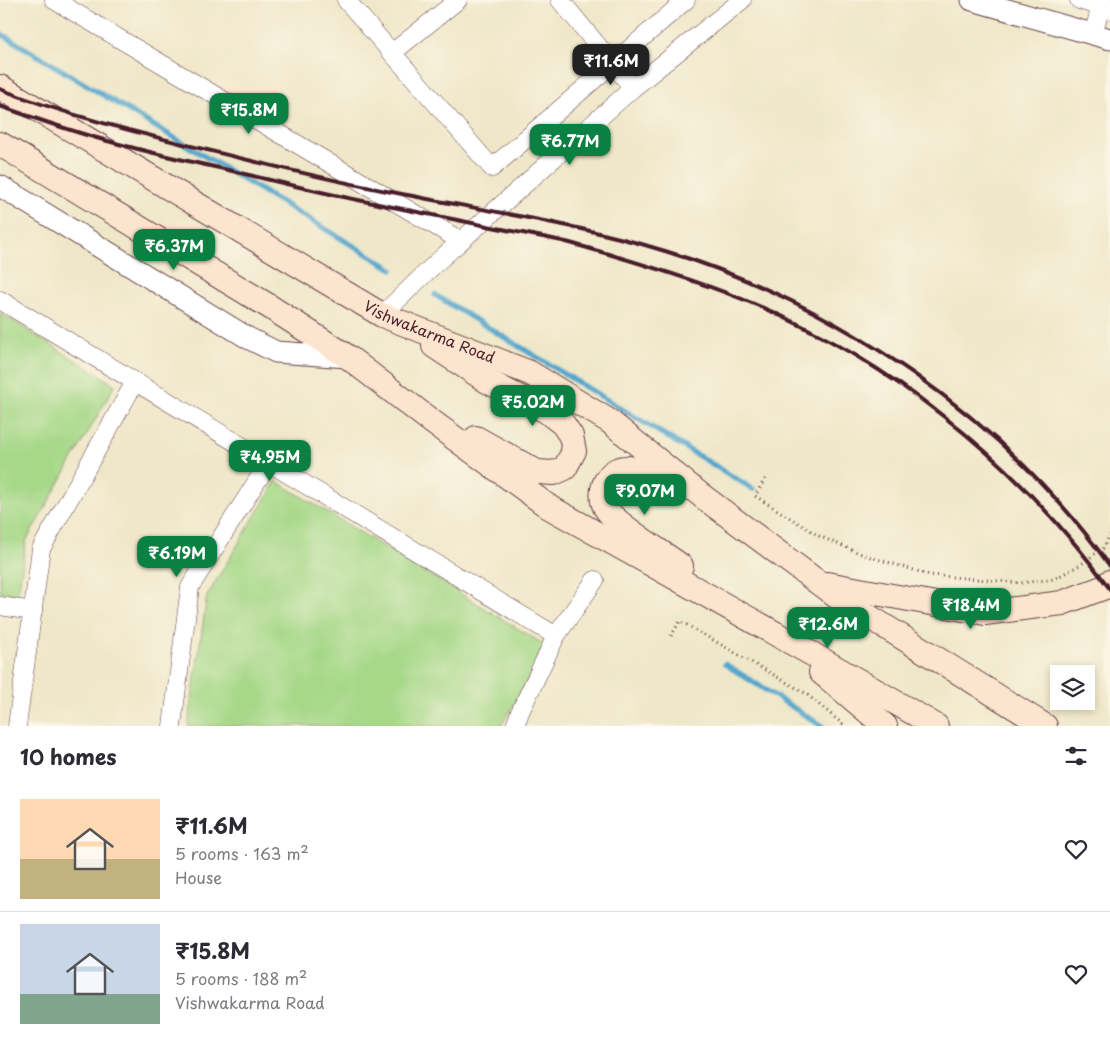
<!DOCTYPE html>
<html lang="en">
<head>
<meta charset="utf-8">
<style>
  body { margin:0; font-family:"Playpen Sans",sans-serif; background:#f2f2f3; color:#2b2b33; height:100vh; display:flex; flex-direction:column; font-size:19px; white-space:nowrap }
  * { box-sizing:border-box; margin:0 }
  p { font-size:16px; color:#7c7c81 }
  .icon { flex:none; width:28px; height:28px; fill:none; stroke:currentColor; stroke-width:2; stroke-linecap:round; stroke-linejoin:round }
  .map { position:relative; height:726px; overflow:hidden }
  .side { display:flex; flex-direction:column; background:#fff; flex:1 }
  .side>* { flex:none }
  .buttons { position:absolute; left:1050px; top:665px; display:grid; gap:10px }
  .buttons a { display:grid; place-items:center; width:45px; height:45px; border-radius:0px; background:#fff; box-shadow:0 2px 8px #0003; font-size:25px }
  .price { position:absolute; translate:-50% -42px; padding:0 11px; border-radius:10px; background:#0b8043; color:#fff; font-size:16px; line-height:32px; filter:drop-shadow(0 1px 2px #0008) }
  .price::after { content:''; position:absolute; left:50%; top:30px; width:15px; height:11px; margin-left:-8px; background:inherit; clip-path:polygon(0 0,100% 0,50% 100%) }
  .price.selected { background:#222; color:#fff }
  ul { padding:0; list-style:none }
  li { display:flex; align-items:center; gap:15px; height:125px; padding:0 20px }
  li+li { border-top:1px solid #e1e1e2 }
  li span { display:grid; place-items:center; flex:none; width:140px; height:100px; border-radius:0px; color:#555 }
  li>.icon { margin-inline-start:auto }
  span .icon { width:60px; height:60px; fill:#fffc; stroke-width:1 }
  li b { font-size:21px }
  h2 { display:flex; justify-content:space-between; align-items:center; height:60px; padding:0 20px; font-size:21px }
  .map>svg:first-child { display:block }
  .green { fill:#a6d888; stroke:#787c5a }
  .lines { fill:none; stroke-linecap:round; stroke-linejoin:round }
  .stream { stroke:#52a6cd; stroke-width:5.5 }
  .minor-casing { stroke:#633d43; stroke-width:19 }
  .tertiary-casing { stroke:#633d43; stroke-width:23 }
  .secondary-casing { stroke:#633d43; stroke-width:26 }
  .path { stroke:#633d43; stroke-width:3; stroke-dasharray:1 4; stroke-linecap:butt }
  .minor { stroke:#fff; stroke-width:18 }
  .tertiary { stroke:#fff; stroke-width:21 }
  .secondary { stroke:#fce5cf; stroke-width:24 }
  .rail { stroke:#4a1f2b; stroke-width:4 }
  .labels { text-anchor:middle; stroke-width:4; stroke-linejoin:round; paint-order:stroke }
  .street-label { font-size:15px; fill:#4a1f2b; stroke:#fcf5e5 }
</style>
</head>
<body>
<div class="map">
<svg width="1110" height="726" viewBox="0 0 1110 726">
  <rect width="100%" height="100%" fill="#fcf5e5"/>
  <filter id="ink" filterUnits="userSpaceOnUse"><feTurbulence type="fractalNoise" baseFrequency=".02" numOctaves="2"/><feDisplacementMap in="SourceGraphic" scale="10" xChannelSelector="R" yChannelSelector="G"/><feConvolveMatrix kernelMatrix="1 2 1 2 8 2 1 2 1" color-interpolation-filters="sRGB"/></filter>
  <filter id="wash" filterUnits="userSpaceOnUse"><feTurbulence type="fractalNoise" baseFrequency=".0096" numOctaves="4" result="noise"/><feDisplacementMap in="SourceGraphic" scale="20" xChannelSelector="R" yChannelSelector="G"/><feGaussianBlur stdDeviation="1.12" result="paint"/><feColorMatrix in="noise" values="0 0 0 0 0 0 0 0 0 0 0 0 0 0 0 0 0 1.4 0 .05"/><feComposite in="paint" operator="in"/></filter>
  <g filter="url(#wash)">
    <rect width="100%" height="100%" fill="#eee7c8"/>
    <g class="green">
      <path d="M0,313L115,385L26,541L18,594L0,592Z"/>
      <path d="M276,481L548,647L501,726H188L207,596Z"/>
    </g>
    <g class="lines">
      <g class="stream">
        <path d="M0,33L392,269"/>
        <path d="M435,295L753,489"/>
        <path d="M725,664L822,726"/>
      </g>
    </g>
  </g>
  <g filter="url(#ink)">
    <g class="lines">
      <defs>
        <g id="minor">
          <path d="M54,0L461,241"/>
          <path d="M346,0L492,168L686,0"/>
          <path d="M560,0L633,88"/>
          <path d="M1079,0L1110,10"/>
          <path d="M1093,34L1103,0"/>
          <path d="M392,53L458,0"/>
          <path d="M0,300L556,636"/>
          <path d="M382,315L435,264L633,88L742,0"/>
          <path d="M0,606L33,611"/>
          <path d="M17,726L41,549L135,382"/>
          <path d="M172,726L190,587L269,462"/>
          <path d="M515,726L520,712L556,636L595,580"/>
        </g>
        <g id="tertiary">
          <path d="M972,0L1110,39"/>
          <path d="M0,186L248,338L276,352L348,357"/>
        </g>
        <g id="secondary">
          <path id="s1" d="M0,87L382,315L530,373L609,421L702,496L839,598L1045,726"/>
          <path d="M0,144L267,305L348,357L431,421L549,507L812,654L936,726"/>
          <path d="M434,346L487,381L546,411L563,424L571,436L574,451L565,468L554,473L537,472L476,438"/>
          <path d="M674,485C655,476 620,454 606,481C602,488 601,499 605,507C613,523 665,554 681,566"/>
          <path d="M827,584L985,613L1062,603L1105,587L1110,582"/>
          <path d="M821,672L885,726"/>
        </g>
      </defs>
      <use href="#minor" class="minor-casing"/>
      <use href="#tertiary" class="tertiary-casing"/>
      <use href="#secondary" class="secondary-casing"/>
      <g class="path">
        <path d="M765,479L755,496L819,536L864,555L930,575L1021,583L1054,579L1080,565L1103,548L1110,535"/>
        <path d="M671,636L680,621L805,693L845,726"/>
      </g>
      <use href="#minor" class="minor"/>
      <use href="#tertiary" class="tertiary"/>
      <use href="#secondary" class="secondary"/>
      <g class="rail">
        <path d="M0,89C66,115 135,132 203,149C268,165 332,181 397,193C487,211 578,224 665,251C838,304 1004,418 1110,566"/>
        <path d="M0,106C39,120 79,134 119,144C155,154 192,162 228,170C275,181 321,193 368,202C411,211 454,219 497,228C521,233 546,237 570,243C627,259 687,277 742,299C889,358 1017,462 1110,589"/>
      </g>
    </g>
  </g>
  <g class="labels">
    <g class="street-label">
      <text dy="5" stroke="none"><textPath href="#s1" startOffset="495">Vishwakarma Road</textPath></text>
    </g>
  </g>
</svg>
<div class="buttons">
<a><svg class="icon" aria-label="layers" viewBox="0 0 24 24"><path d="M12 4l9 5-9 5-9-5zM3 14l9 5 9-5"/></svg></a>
</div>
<b class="price selected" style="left:611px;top:86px">₹11.6M</b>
<b class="price" style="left:249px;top:135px">₹15.8M</b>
<b class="price" style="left:570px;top:166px">₹6.77M</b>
<b class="price" style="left:174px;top:271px">₹6.37M</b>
<b class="price" style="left:533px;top:427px">₹5.02M</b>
<b class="price" style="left:270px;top:482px">₹4.95M</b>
<b class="price" style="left:645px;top:516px">₹9.07M</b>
<b class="price" style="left:177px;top:578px">₹6.19M</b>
<b class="price" style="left:971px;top:630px">₹18.4M</b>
<b class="price" style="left:828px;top:649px">₹12.6M</b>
</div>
<section class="side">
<h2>10 homes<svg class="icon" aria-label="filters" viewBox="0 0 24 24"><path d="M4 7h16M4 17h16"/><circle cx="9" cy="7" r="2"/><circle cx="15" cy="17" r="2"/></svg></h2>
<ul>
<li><span style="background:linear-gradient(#ffd9b3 60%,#c2b280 0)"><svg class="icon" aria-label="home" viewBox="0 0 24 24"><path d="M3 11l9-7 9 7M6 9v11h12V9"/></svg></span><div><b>₹11.6M</b><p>5 rooms · 163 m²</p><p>House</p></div><svg class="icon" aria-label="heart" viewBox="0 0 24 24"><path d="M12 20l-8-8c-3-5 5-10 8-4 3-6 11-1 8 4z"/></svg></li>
<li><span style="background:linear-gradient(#c9d6e8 70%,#7fa58c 0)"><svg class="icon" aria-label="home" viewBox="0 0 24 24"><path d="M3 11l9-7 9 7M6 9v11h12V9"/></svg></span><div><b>₹15.8M</b><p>5 rooms · 188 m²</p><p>Vishwakarma Road</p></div><svg class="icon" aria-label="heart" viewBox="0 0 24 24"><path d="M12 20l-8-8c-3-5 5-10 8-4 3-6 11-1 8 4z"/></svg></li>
</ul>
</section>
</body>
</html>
